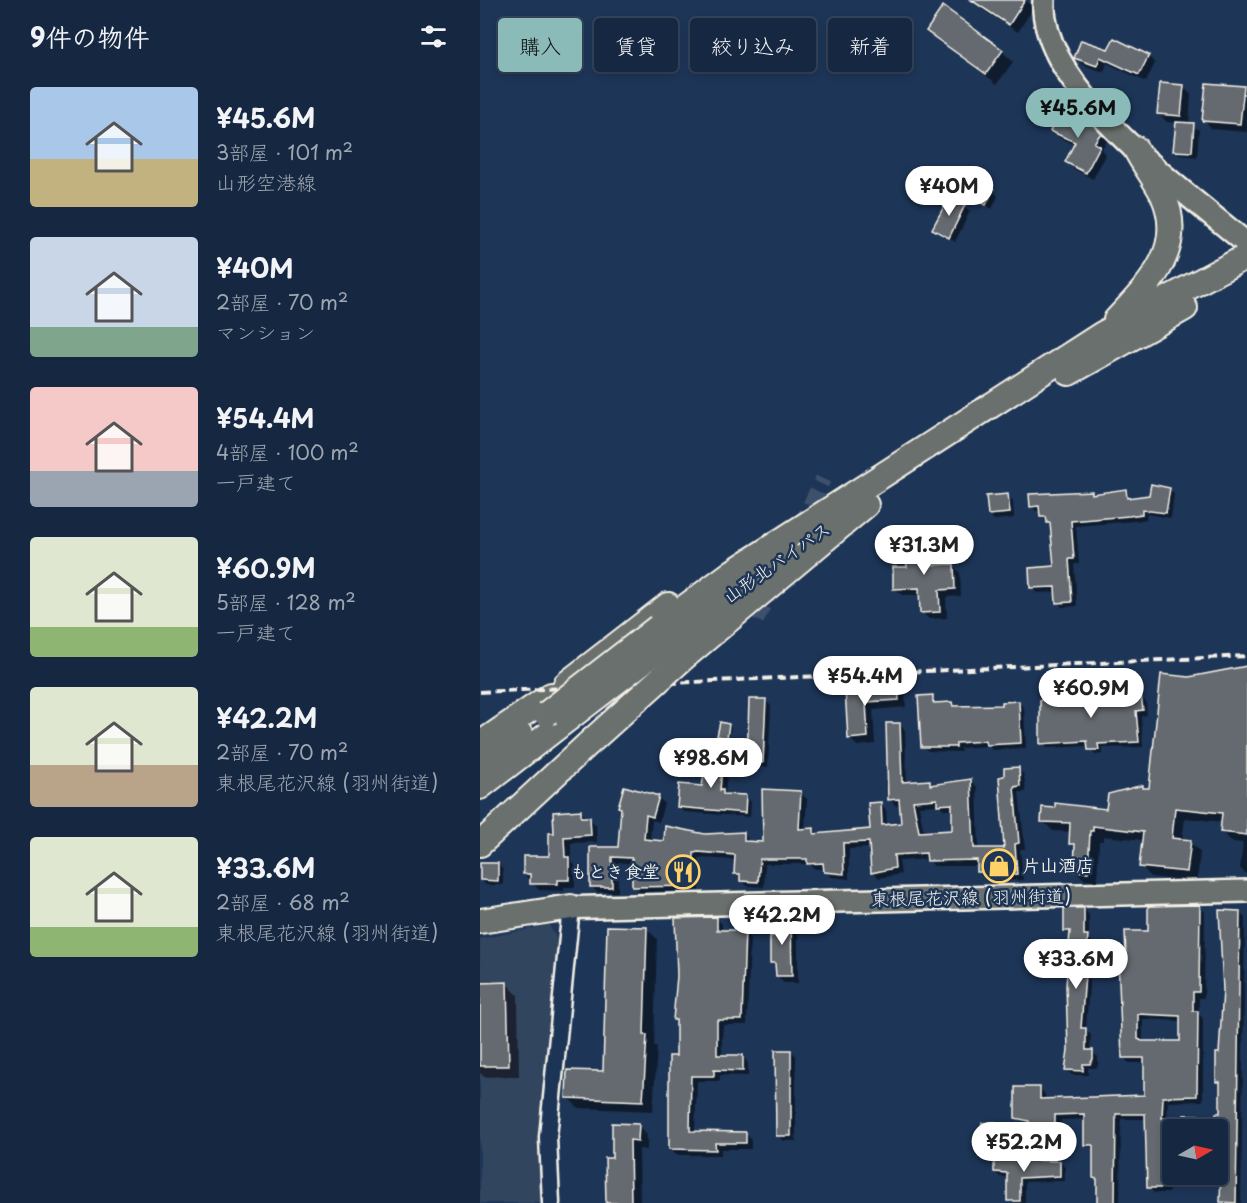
<!DOCTYPE html>
<html lang="ja">
<head>
<meta charset="utf-8">
<style>
  body { margin:0; font-family:"Playpen Sans","Klee One",sans-serif; background:#1f3048; color:#f1f3f6; height:100vh; display:flex; flex-direction:column; font-size:22px; white-space:nowrap }
  * { box-sizing:border-box; margin:0 }
  p { font-size:20px; color:#9ea6b1 }
  .icon { flex:none; width:33px; height:33px; fill:none; stroke:currentColor; stroke-width:2; stroke-linecap:round; stroke-linejoin:round }
  .map { position:relative; flex:1; overflow:hidden }
  .details { display:flex; flex-direction:column; background:#162841; width:480px }
  .details>* { flex:none }
  .top-card { position:absolute; left:18px; top:18px; width:570px; height:54px; display:flex; gap:12px }
  .needle { width:39px; rotate:81deg }
  .fabs { position:absolute; left:682px; top:1119px; display:grid; gap:12px }
  .fabs a { display:grid; place-items:center; width:66px; height:66px; border-radius:6px; background:#162841; box-shadow:0 3px 9px #0003,0 0 0 2px #35445a; font-size:30px }
  .price { position:absolute; translate:-50% -51px; padding:0 14px; border-radius:21px; background:#fff; color:#222; font-size:20px; line-height:39px; filter:drop-shadow(0 2px 3px #0008) }
  .price::after { content:''; position:absolute; left:50%; top:36px; width:18px; height:14px; margin-left:-9px; background:inherit; clip-path:polygon(0 0,100% 0,50% 100%) }
  .price.active { background:#8bbbb9; color:#111 }
  ul { padding:0; list-style:none }
  li { display:flex; align-items:center; gap:18px; height:150px; padding:0 30px }
  li span { display:grid; place-items:center; flex:none; width:168px; height:120px; border-radius:6px; color:#555 }
  li>.icon { margin-inline-start:auto }
  span .icon { width:72px; height:72px; fill:#fffc; stroke-width:1 }
  li b { font-size:26px }
  h2 { display:flex; justify-content:space-between; align-items:center; height:72px; padding:0 30px; font-size:26px }
  .pill { padding:0 21px; border-radius:6px; background:#162841; box-shadow:0 3px 9px #0003,0 0 0 2px #35445a; font-size:21px; line-height:54px }
  .pill.active { background:#8bbbb9; color:#111 }
  main { display:flex; flex:1; min-height:0 }
  .map>svg:first-child { display:block }
  .built { fill:#33455e }
  .shadow { fill:#0007; fill-rule:evenodd }
  .building { fill:#656a70; stroke:#f4f1e8; stroke-width:1.5; fill-rule:evenodd }
  .lines { fill:none; stroke-linecap:round; stroke-linejoin:round }
  .minor-tunnel { stroke:#3d516d; stroke-width:16; stroke-dasharray:16 8; stroke-linecap:butt }
  .minor-casing { stroke:#f4f1e8; stroke-width:21 }
  .major-casing { stroke:#f4f1e8; stroke-width:26 }
  .highway-casing { stroke:#f4f1e8; stroke-width:28 }
  .minor { stroke:#1d3557; stroke-width:16 }
  .major { stroke:#6b706d; stroke-width:21 }
  .highway { stroke:#6b706d; stroke-width:24 }
  .rail { stroke:#f4f1e8; stroke-width:4; stroke-dasharray:9 4.5; stroke-linecap:butt }
  .highway-bridge-casing { stroke:#f4f1e8; stroke-width:28; stroke-linecap:butt }
  .highway-bridge { stroke:#6b706d; stroke-width:24 }
  .labels { text-anchor:middle; stroke-width:5; stroke-linejoin:round; paint-order:stroke }
  .street-label { font-size:18px; fill:#f4f1e8; stroke:#1d3557 }
  .poi-label { font-size:18px; font-weight:bold; fill:#f4f1e8; stroke:#1d3557; text-anchor:start }
</style>
</head>
<body>
<main>
<section class="details">
<h2>9件の物件<svg class="icon" aria-label="filters" viewBox="0 0 24 24"><path d="M4 7h16M4 17h16"/><circle cx="9" cy="7" r="2"/><circle cx="15" cy="17" r="2"/></svg></h2>
<ul>
<li><span style="background:linear-gradient(#a9c7e8 60%,#c2b280 0)"><svg class="icon" aria-label="home" viewBox="0 0 24 24"><path d="M3 11l9-7 9 7M6 9v11h12V9"/></svg></span><div><b>¥45.6M</b><p>3部屋 · 101 m²</p><p>山形空港線</p></div></li>
<li><span style="background:linear-gradient(#c9d6e8 75%,#7fa58c 0)"><svg class="icon" aria-label="home" viewBox="0 0 24 24"><path d="M3 11l9-7 9 7M6 9v11h12V9"/></svg></span><div><b>¥40M</b><p>2部屋 · 70 m²</p><p>マンション</p></div></li>
<li><span style="background:linear-gradient(#f6c9c9 70%,#9aa5b1 0)"><svg class="icon" aria-label="home" viewBox="0 0 24 24"><path d="M3 11l9-7 9 7M6 9v11h12V9"/></svg></span><div><b>¥54.4M</b><p>4部屋 · 100 m²</p><p>一戸建て</p></div></li>
<li><span style="background:linear-gradient(#dfe7d0 75%,#8fb573 0)"><svg class="icon" aria-label="home" viewBox="0 0 24 24"><path d="M3 11l9-7 9 7M6 9v11h12V9"/></svg></span><div><b>¥60.9M</b><p>5部屋 · 128 m²</p><p>一戸建て</p></div></li>
<li><span style="background:linear-gradient(#dfe7d0 65%,#b9a48a 0)"><svg class="icon" aria-label="home" viewBox="0 0 24 24"><path d="M3 11l9-7 9 7M6 9v11h12V9"/></svg></span><div><b>¥42.2M</b><p>2部屋 · 70 m²</p><p>東根尾花沢線 (羽州街道)</p></div></li>
<li><span style="background:linear-gradient(#dfe7d0 75%,#8fb573 0)"><svg class="icon" aria-label="home" viewBox="0 0 24 24"><path d="M3 11l9-7 9 7M6 9v11h12V9"/></svg></span><div><b>¥33.6M</b><p>2部屋 · 68 m²</p><p>東根尾花沢線 (羽州街道)</p></div></li>
</ul>
</section>
<div class="map">
<svg width="767" height="1203" viewBox="0 0 767 1203">
  <rect width="100%" height="100%" fill="#1d3557"/>
  <filter id="ink" filterUnits="userSpaceOnUse"><feTurbulence type="fractalNoise" baseFrequency=".0167" numOctaves="2"/><feDisplacementMap in="SourceGraphic" scale="12" xChannelSelector="R" yChannelSelector="G"/><feConvolveMatrix kernelMatrix="1 2 1 2 8 2 1 2 1" color-interpolation-filters="sRGB"/></filter>
  <g filter="url(#ink)">
    <path class="built" d="M69,925L80,945L61,1103L67,1203H0V939Z"/>
    <g class="shadow">
      <path d="M496,0H546L553,8L538,32L503,10Z"/>
      <path d="M448,31L522,51L533,62L517,84Z"/>
      <path d="M629,51L668,56L675,63L666,82L627,63L624,72L603,65L596,58Z"/>
      <path d="M703,86L711,95L709,124L719,130L717,157L700,155L695,150L697,123L687,122L679,114Z"/>
      <path d="M763,88L767,92V132L732,129L724,120Z"/>
      <path d="M579,100L584,105L581,112L606,124L608,122L627,141L621,150L626,154L613,179L594,169L587,162L595,145L578,137L572,130L578,117L556,105Z"/>
      <path d="M513,191L518,196L512,209L484,192Z"/>
      <path d="M484,206L490,211L475,242L454,229Z"/>
      <path d="M689,489L694,494L691,518L666,514L667,519L655,521L596,526L599,564H594L597,606L582,607L577,602L576,592L557,593L552,588L575,568L572,526L562,517L561,511H556L551,506L611,492L614,495L645,491L651,499L670,497Z"/>
      <path d="M528,496L533,501L534,518L514,520L509,514Z"/>
      <path d="M442,539L449,546L450,566L473,565L480,573L481,596L466,597L467,618L449,619L442,612L441,595H422L415,588L428,568Z"/>
      <path d="M767,668V875L760,868L763,843L752,842L742,832L743,822L705,818L702,841L710,842L720,852L717,882L671,877L661,866L664,840L623,836V841H619L617,881L605,880L595,870L596,849L591,843V832L573,831L563,821L628,810L662,787L670,789L709,678Z"/>
      <path d="M418,687L425,694L426,707L393,710L395,744L377,746L369,738L366,691Z"/>
      <path d="M653,690L666,702L667,715L661,716L663,747L623,748V754L615,755L609,746L567,748L562,743Z"/>
      <path d="M452,697L457,704L472,703L476,707L524,706L539,703L544,708L546,748L512,750L509,746L480,748L481,752L448,751L442,746Z"/>
      <path d="M286,701L291,706L288,767H274L269,762Z"/>
      <path d="M419,724L425,730L427,783L449,782L454,786L491,781L497,787L499,849H526L520,778L538,769L544,775L546,792H539L545,849H540L543,880L513,881L499,871V866H454L448,859L419,861L421,874L399,878L393,872L391,848L369,849V879L351,877L345,869H335L330,864H285L284,887L267,886L256,873V860L219,858V891L160,892L154,886L153,864L138,862V892H117L111,886L112,848L140,849L178,797L184,803L179,822L172,820L170,841L185,842L225,835L264,833L270,843L285,844L320,793L327,799L325,830H334L339,835L391,831L400,804L406,810L407,826L423,825L421,805L416,806L410,800ZM459,805L465,810H473L474,832L444,833L439,806Z"/>
      <path d="M249,725L251,727L249,739L241,738L239,736Z"/>
      <path d="M244,750L249,755L245,794L266,796L271,802L270,817L204,812L198,807L223,788Z"/>
      <path d="M100,812L116,825L117,842L91,843V861L95,865V887H84V891L59,890L44,874L71,858L76,835Z"/>
      <path d="M18,864L23,870V885H6L0,880Z"/>
      <path d="M719,906L725,912L724,998H719V1014L723,1019V1101L688,1102L687,1120H705L717,1117L723,1123V1130H693V1174H738L741,1085L737,1081L759,912L765,918L761,1203L741,1201L742,1175H690L689,1193H674L668,1187L667,1119H641L640,1203H619L615,1150L605,1144L606,1119L581,1120V1131H556L536,1117L559,1088L565,1094V1100L665,1097L666,1063H649L643,1057L647,958L669,932ZM663,1019L702,1021V1043H663Z"/>
      <path d="M604,909L609,915V938L612,942L606,1030L611,1035L610,1051L618,1057V1065L616,1068H608V1075H592L587,1070V986L591,936L585,930Z"/>
      <path d="M311,916L318,924V983H304L297,975V967L292,962L296,937Z"/>
      <path d="M236,918L242,924V932H264L270,938L267,1025H243L242,1039V1056L263,1057L268,1063V1076L240,1075V1081H217L215,1132L265,1134L271,1139V1149H241V1155H196L190,1149L198,1057V1023L194,1020Z"/>
      <path d="M166,928L177,939L174,1045L177,1047L173,1111L98,1108L88,1097L124,1073Z"/>
      <path d="M0,984H27L38,995L39,1076L4,1077L0,1073Z"/>
      <path d="M311,1051L316,1056V1141H303L298,1135Z"/>
      <path d="M514,1124L520,1129V1146L509,1147L504,1142Z"/>
      <path d="M158,1125L167,1135V1150L159,1149L160,1203H128L133,1160Z"/>
      <path d="M580,1162L585,1167V1181L545,1182V1203H532L529,1200V1177H520L515,1172Z"/>
    </g>
    <g class="building">
      <path d="M491,0H545L529,25Z"/>
      <path d="M463,6L523,50L506,74L446,31Z"/>
      <path d="M634,38L669,55L659,75L620,57L617,66L594,58L601,40L628,49Z"/>
      <path d="M680,83L704,85L701,116L677,114Z"/>
      <path d="M726,83L764,86L760,124L722,121Z"/>
      <path d="M561,91L580,99L573,113L555,105Z"/>
      <path d="M579,110L606,122L608,119L621,133L614,143L620,146L606,173L585,162L595,142L570,131Z"/>
      <path d="M696,122L714,123L712,152L693,151Z"/>
      <path d="M489,177L514,189L506,205L482,192Z"/>
      <path d="M469,197L485,205L469,238L452,229Z"/>
      <path d="M671,484L690,488L686,513L662,510V514L649,516L591,521L594,559H589L592,602L576,603L575,587L550,588L549,568L574,566L570,523H567L566,517H560L559,506L550,507L549,494L612,491V494L646,489L647,498L669,495Z"/>
      <path d="M528,494L530,513L508,515L506,496Z"/>
      <path d="M443,537L444,565L474,564L475,589L459,590L460,612L440,613L439,588L413,589V567H427L425,538Z"/>
      <path d="M767,666V835L740,832L742,813L695,808L692,838L711,840L707,872L659,867L663,832L613,826V831H610L608,872L594,871L595,844H589L590,823L561,822L562,807L575,808V803L626,809L628,794L663,785V788H669L681,674L709,677Z"/>
      <path d="M418,685L419,700L386,702L388,737L368,739L365,689Z"/>
      <path d="M653,689L654,696L661,695L663,710L656,711L659,742L618,744L619,750H608L607,741L560,744V700L643,693V690Z"/>
      <path d="M453,695V703L472,702L473,706L522,705V702L539,701L541,743L506,745L505,741L476,743V747H441L438,696Z"/>
      <path d="M269,699H286L283,763L267,762Z"/>
      <path d="M240,722L249,724L247,738L237,736Z"/>
      <path d="M406,723H420L422,782L450,780V785L491,779L494,848H524L519,777L524,776V768L539,767L540,786L534,787L539,843L535,844L537,874L506,876V872H497V860L447,861L446,853L414,855L415,868L391,873L389,842L363,843L364,874L344,872L343,863L327,864V859H280L278,882L260,881V874H254L255,855L218,852L214,853L213,886L152,887V858L132,857V887H110V847H138L141,808L138,807L144,786L179,796L173,817L166,815L164,839L184,841L185,826L225,834L264,832V841L283,842L282,789L321,791L319,829L334,828V834L390,829L388,803L401,802L402,825L421,823L419,799L408,800ZM457,799V805L472,804V830L439,832L433,801Z"/>
      <path d="M229,747L244,748L240,790H243V794L266,795L265,813L197,807L199,784L222,786Z"/>
      <path d="M101,810V817H110L111,835L84,837L85,857H89V880H78V884H50V874H43V856H69V833H74L73,812Z"/>
      <path d="M0,863H18V881L0,880Z"/>
      <path d="M720,905L719,992H713V1011H718L717,1096L683,1097L682,1118L704,1119V1115H718V1130H683L684,1188H667L665,1114H636L635,1203H617V1179L613,1178V1145H604V1114L575,1115V1126H548L549,1121L535,1118V1087H560V1099L664,1095V1058H642L638,957H646L645,931H668V906ZM658,1014L700,1016V1041H662L658,1039Z"/>
      <path d="M584,908H604V935H608L601,1028H606V1050H613V1059L610,1064H603V1071L585,1070L588,1050L586,986L590,931H584Z"/>
      <path d="M739,910L760,911L756,1203L740,1202L741,1169H738V1130H736V1113H740V1082H736V1053H739L743,990Z"/>
      <path d="M294,915H311L312,976H296L295,963H290V936H294Z"/>
      <path d="M237,917V930H265L262,1020H237V1055H263V1071L234,1070V1076H211L210,1131L266,1132V1143H235L236,1150L189,1149V1056H196V1020H193L197,976L195,918Z"/>
      <path d="M127,926L167,927L164,1035H167L163,1101L86,1098L87,1070L123,1071Z"/>
      <path d="M27,982L29,1066H0V983Z"/>
      <path d="M295,1050H311V1136H296Z"/>
      <path d="M515,1122L516,1142H503L502,1123Z"/>
      <path d="M132,1123L159,1124L158,1141L150,1140L151,1203H126L125,1158H132Z"/>
      <path d="M514,1159L580,1161V1176L540,1178V1201H527V1173L514,1172Z"/>
    </g>
    <g class="lines">
      <g class="minor-tunnel">
        <path d="M320,527L343,479"/>
        <path d="M276,620L291,588"/>
      </g>
      <defs>
        <path id="minor" d="M71,1203L68,1137L91,907"/>
        <g id="major">
          <path d="M564,0C558,88 705,191 767,244"/>
          <path d="M76,908L767,891"/>
        </g>
        <g id="highway">
          <path d="M636,320C669,285 707,248 683,195C675,179 663,164 655,148"/>
          <path d="M589,373L705,308"/>
          <path d="M178,627L254,571L622,334L767,256"/>
          <path d="M191,640L307,553"/>
          <path d="M201,660L386,505"/>
          <path d="M86,684L188,605"/>
          <path d="M0,744L71,695"/>
          <path d="M0,766L40,734"/>
          <path d="M0,787L88,719"/>
          <path d="M0,844L109,743"/>
          <path d="M0,921L91,907"/>
        </g>
      </defs>
      <use href="#minor" class="minor-casing"/>
      <use href="#major" class="major-casing"/>
      <use href="#highway" class="highway-casing"/>
      <use href="#minor" class="minor"/>
      <use href="#major" class="major"/>
      <use href="#highway" class="highway"/>
      <path class="rail" d="M0,692L767,656"/>
      <defs>
        <g id="highway-bridge">
          <path d="M66,714L178,627"/>
          <path d="M88,719L191,640"/>
          <path d="M109,743L201,660"/>
        </g>
      </defs>
      <use href="#highway-bridge" class="highway-bridge-casing"/>
      <use href="#highway-bridge" class="highway-bridge"/>
    </g>
  </g>
  <defs>
    <symbol id="shop-ring" viewBox="-11 -11 22 22"><circle r="9.5" fill="#1d3557" stroke="#ffd166" stroke-width="1.5"/><path d="M-5-2.5h2.3a2.7 3.5 0 0 1 5.4 0H5L5.5 6h-11ZM-1.5-2.5h3a1.5 2.3 0 0 0-3 0Z" fill="#ffd166"/></symbol>
    <symbol id="restaurant-ring" viewBox="-11 -11 22 22"><circle r="9.5" fill="#1d3557" stroke="#ffd166" stroke-width="1.5"/><path d="M-5-6h1v4h1v-4h1v4h1v-4h1v5L-1.5 .5V6h-2V.5L-5-1ZM5-6V6H3V1.5H1.5Q1.5-4 5-6Z" fill="#ffd166"/></symbol>
  </defs>
  <g fill-rule="evenodd">
    <use href="#shop-ring" x="500" y="847" width="38" height="38"/>
    <use href="#restaurant-ring" x="184" y="853" width="38" height="38"/>
  </g>
  <g class="labels">
    <g class="street-label">
      <text transform="translate(297 563) rotate(-35)" y="6">山形北バイパス</text>
      <text transform="translate(491 898) rotate(-1)" y="6">東根尾花沢線 (羽州街道)</text>
    </g>
    <g class="poi-label">
      <text x="542" y="872">片山酒店</text>
      <text x="180" y="878" text-anchor="end">もとき食堂</text>
    </g>
  </g>
</svg>
<div class="fabs">
<a><svg class="needle" viewBox="-14 -14 28 28"><path d="M0-13l5 13h-10z" fill="#e53935"/><path d="M0 13l5-13h-10z" fill="#9ea6b1"/></svg></a>
</div>
<b class="price active" style="left:598px;top:139px">¥45.6M</b>
<b class="price" style="left:469px;top:217px">¥40M</b>
<b class="price" style="left:444px;top:576px">¥31.3M</b>
<b class="price" style="left:385px;top:707px">¥54.4M</b>
<b class="price" style="left:611px;top:719px">¥60.9M</b>
<b class="price" style="left:231px;top:789px">¥98.6M</b>
<b class="price" style="left:302px;top:946px">¥42.2M</b>
<b class="price" style="left:596px;top:990px">¥33.6M</b>
<b class="price" style="left:544px;top:1173px">¥52.2M</b>
<div class="top-card">
<a class="pill active">購入</a>
<a class="pill">賃貸</a>
<a class="pill">絞り込み</a>
<a class="pill">新着</a>
</div>
</div>
</main>
</body>
</html>
